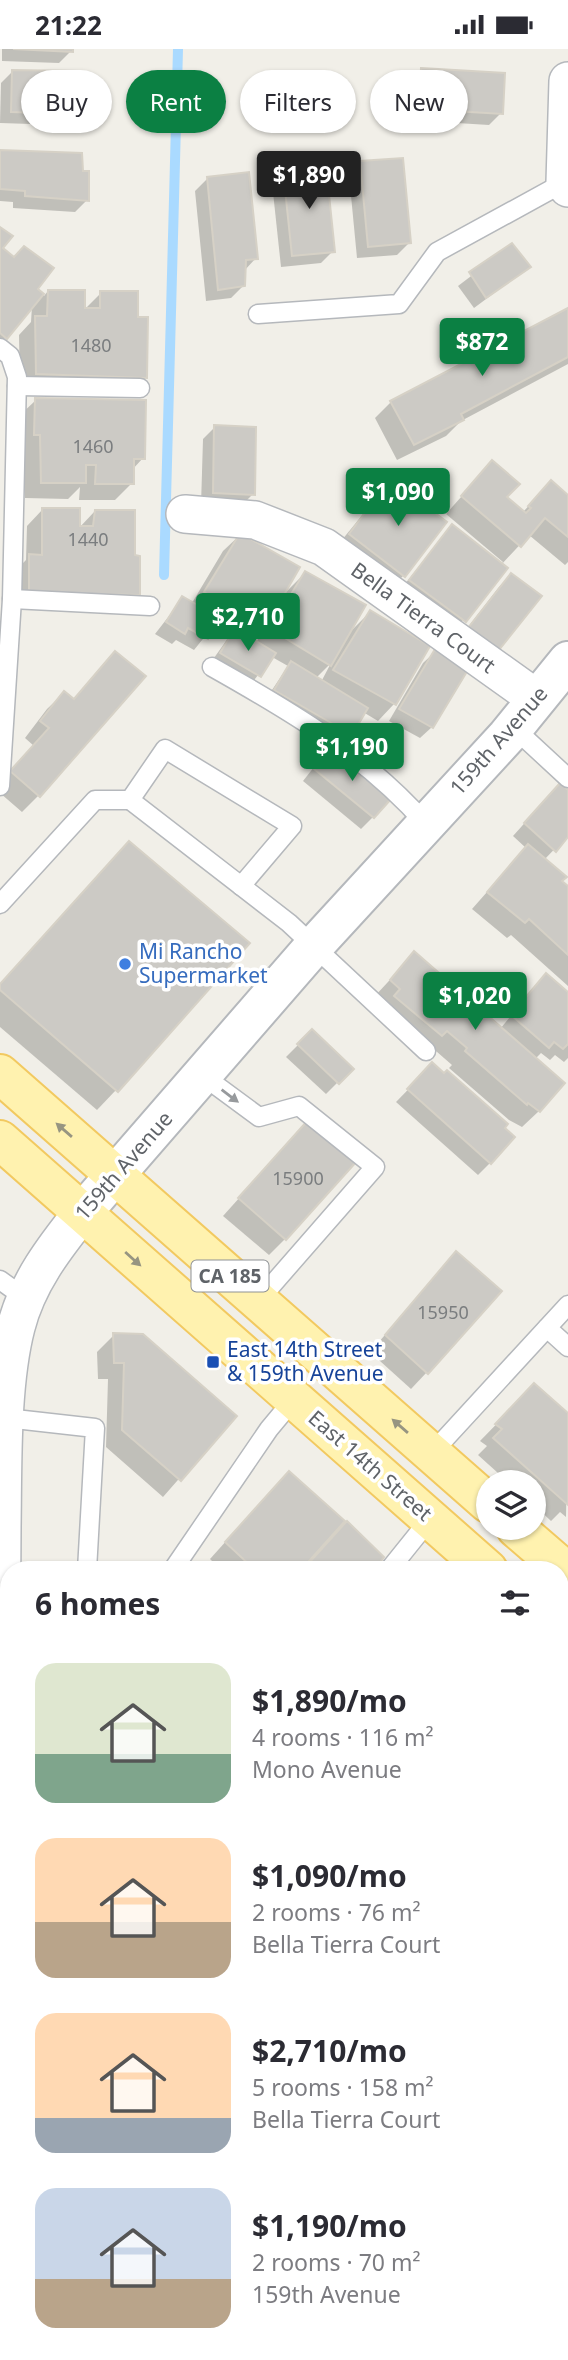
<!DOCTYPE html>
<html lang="en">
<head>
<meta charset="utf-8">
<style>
  body { margin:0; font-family:"Noto Sans",sans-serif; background:#f2f2f3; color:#2b2b33; height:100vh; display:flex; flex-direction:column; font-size:26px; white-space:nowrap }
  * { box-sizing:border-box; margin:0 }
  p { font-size:23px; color:#7c7c81 }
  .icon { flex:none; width:38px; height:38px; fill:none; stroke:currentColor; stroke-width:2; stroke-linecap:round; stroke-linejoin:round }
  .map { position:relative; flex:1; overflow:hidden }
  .panel { position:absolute; left:0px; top:1512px; width:569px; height:800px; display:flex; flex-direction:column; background:#fff; border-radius:28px 28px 0 0; box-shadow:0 2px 5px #0004 }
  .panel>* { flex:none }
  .guide { position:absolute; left:21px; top:21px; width:527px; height:63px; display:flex; gap:14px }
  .tools { position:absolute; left:476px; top:1421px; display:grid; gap:14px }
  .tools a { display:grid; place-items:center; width:70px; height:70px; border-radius:50%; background:#fff; box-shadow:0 2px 5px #0004; font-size:35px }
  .price { position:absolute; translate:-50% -60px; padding:0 16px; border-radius:7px; background:#0b8043; color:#fff; font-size:23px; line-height:46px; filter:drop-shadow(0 2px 4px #0008) }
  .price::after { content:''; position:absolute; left:50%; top:42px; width:21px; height:16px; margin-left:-10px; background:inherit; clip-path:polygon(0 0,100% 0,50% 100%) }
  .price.selected { background:#222; color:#fff }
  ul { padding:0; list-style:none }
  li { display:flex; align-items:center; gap:21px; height:175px; padding:0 35px }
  li span { display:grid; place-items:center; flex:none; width:196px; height:140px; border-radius:21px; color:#555 }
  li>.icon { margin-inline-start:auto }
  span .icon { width:84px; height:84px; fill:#fffc; stroke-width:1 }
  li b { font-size:30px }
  h2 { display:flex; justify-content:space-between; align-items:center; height:84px; padding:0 35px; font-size:30px }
  .pill { padding:0 24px; border-radius:32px; background:#fff; box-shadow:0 2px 5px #0004; font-size:24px; line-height:63px }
  .pill.selected { background:#0b8043; color:#fff }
  .status { display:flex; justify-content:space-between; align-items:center; height:49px; padding:0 35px; background:#fff; direction:ltr }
  .status svg { height:19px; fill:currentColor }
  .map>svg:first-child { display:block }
  .shadow { fill:#0003; fill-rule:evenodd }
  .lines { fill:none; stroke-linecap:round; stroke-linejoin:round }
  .stream { stroke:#aadaff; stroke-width:10 }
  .building { fill:#cccac5; stroke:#d6d1c6; stroke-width:2 }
  .service-casing { stroke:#b5b8bc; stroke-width:21 }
  .minor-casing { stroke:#b5b8bc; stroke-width:40 }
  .tertiary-casing { stroke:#b5b8bc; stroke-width:42 }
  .primary-casing { stroke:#f2c960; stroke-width:42 }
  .service { stroke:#fff; stroke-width:18 }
  .minor { stroke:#fff; stroke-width:37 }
  .tertiary { stroke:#fff; stroke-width:38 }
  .primary { stroke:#fff2af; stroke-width:38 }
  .oneway { fill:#979a9d }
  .oneway2 { fill:#979581 }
  .shop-dot { fill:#3f7fe0; stroke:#fff; stroke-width:2.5 }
  .transit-dot { fill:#1a4fb4; stroke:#fff; stroke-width:2.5 }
  .labels { text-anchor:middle; stroke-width:7; stroke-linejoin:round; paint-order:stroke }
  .number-label { font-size:18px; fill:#7a7d7f }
  .shield { fill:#fff; stroke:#8f9295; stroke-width:2 }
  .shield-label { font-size:19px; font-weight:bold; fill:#5f6368 }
  .street-label { font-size:21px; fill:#5f6368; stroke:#fff }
  .shop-label { font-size:21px; fill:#366cbe; stroke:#fff; text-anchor:start }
  .transit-label { font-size:21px; fill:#164399; stroke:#fff; text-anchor:start }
</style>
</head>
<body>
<div class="status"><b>21:22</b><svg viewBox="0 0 49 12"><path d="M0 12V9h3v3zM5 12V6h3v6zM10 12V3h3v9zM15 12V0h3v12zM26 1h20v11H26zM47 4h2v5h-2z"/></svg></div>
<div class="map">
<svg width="568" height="2311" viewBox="0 0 568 2311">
  <rect width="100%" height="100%" fill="#f1efe8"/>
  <g class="shadow">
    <path d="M2,0H71V2L59,14L2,12Z"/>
    <path d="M421,21L501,64L489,76L408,71L409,33Z"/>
    <path d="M13,22L73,64L61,76L0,74L1,34Z"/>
    <path d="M0,103L87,151L75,163L13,159V153L0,152Z"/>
    <path d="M361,114L409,194L397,206L357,209L349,126Z"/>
    <path d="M284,122L333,202L321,214L281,218L272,134Z"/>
    <path d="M207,130L256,209L244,222L243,237L231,249L206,252L195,142Z"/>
    <path d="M0,180V200L44,247L48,242L83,262L101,244L136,270L146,328L129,345L20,341L19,286L31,273L32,257L0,295Z"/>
    <path d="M512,196L529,218L474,259L458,237Z"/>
    <path d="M568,261V315L461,372L446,387L397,411L375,369L391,353Z"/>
    <path d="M36,351L143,409L132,421V434L115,451H79L80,438L68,450L25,449L24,402H18L19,367Z"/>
    <path d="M215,378L253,445L241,457L201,456L203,390Z"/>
    <path d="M492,413L505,448L523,463L551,433L568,448V513L565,516L529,486L501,516L505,519L448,589L394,548L452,478L501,515L503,513L446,465Z"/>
    <path d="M390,432L404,526L387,543L333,502Z"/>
    <path d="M43,460L79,479L95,462L133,508L139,545L122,562L13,560V524L26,511L27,477Z"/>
    <path d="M240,486L283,546L305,524L350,583L370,563L428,597L394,655L378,672L363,663L351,685L339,697L264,653L288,617L272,608L248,639L209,616L231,585L215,575L194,601L176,591L172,595L155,585L183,549L192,554L223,502ZM266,575L256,594L251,590ZM331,614L321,633L316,629Z"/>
    <path d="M511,526L497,600L458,591L499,538Z"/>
    <path d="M435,603L432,678L420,689L389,672L423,614Z"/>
    <path d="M99,621L39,746L22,763L0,744V733L34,697L25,689L47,660L64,644L73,651Z"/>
    <path d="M318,713L373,768L361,780L303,732Z"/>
    <path d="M568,743V786L544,811L568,839V937L511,886L507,889L472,860L526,799L513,787L548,748Z"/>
    <path d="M414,905L500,980L535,938L568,945V1009L564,1013L555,1006L550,1011L541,1004L535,1010L539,1062L522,1078L509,1071L449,1019L452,1016L374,948Z"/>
    <path d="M0,935L116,1041L97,1061L0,978Z"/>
    <path d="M312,982L351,1020L326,1045L286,1008Z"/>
    <path d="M432,1016L490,1114L478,1126L396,1053Z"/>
    <path d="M293,1089L285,1190L269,1206L223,1167Z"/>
    <path d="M457,1204L427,1323L411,1340L370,1303Z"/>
    <path d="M114,1286L234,1367L163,1448L106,1398L108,1330H98L97,1303Z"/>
    <path d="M518,1353L568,1366L566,1468L560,1463L551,1472L534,1456V1433H508L478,1406L487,1397L480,1392Z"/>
    <path d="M272,1441L298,1521H221L210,1510Z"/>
    <path d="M335,1486L372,1521H305Z"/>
    <path d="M568,1787V1829L560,1822V1797Z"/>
    <rect x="560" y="2050" width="8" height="180"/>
    <path d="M8,2058L9,2057V2093L4,2092L8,2077L3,2076Z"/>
    <path d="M0,2109L9,2110V2169L0,2168Z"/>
    <path d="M7,2173H9V2228H0V2180Z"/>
    <path d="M9,2251V2300L0,2299V2254Z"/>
    <rect x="183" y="2303" width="55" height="8"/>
    <rect x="377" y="2303" width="64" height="8"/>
  </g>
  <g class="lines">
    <g class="stream">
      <path d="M164,526L178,0"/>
      <path d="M560,2007H568"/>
    </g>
  </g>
  <g class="building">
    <path d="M13,0H73V3Z"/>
    <path d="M421,19L505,24L503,65L419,60Z"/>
    <path d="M12,21L76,22L75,65L11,63Z"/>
    <path d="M0,101L82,104L83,122H89V152L25,147V142L0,140Z"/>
    <path d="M403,109L411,194L368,198L360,112Z"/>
    <path d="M326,117L335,203L292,207L283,121Z"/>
    <path d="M249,123L258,210L246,211L245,237L218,241L207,128Z"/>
    <path d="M0,178L13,187L3,199L14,208L24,197L54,219L38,240L44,245L7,290L0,284Z"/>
    <path d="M512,194L531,218L486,249L469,223Z"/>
    <path d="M48,241H85V259H100V242H138V268H148L147,329L36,325L35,267H47Z"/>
    <path d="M568,259V308L461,365L464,371L414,396L390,352Z"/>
    <path d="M35,349L146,351L145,410H134V435H95L96,416H86V434H41L40,386H34Z"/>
    <path d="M214,376L256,378L255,446L213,444Z"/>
    <path d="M492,411L520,435L507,448L526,464L531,459L528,457L551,431L568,446V488L545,469L521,498L461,447Z"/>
    <path d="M390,430L447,473L405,528L349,485Z"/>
    <path d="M42,459H80V477H93L95,461H135V506L140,507V546L29,544V505L42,506Z"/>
    <path d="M452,475L508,519L466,573L409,531Z"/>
    <path d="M240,484L300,518L265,579L204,543Z"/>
    <path d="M305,522L366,556L331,617L270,580Z"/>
    <path d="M511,524L542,547L499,601L468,579Z"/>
    <path d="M182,547L220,569L208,590L188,579L185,585L166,573Z"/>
    <path d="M370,561L430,597L396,656L333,621Z"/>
    <path d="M235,579L276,604L261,628L220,604Z"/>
    <path d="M435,600L469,619L433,679L399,660Z"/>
    <path d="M115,602L146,627L40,748L10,722L49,679L40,672L64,642L74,650Z"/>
    <path d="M291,612L368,659L352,686L274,641Z"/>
    <path d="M330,699L391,750L374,769L313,719Z"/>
    <path d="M560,734L568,741V788L556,803L524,774Z"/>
    <path d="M129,792L250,894L118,1043L0,941V935Z"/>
    <path d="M528,795L567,828L562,832L568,837V906L529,870L525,874L487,843Z"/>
    <path d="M414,902L565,1034L540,1063L528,1054L527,1056L465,1002L467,999L447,982L442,987L394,947L400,940L390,931Z"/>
    <path d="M546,924L568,943V995L563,1000L554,993L549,999L511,966Z"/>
    <path d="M312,980L354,1020L339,1035L297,995Z"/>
    <path d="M432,1013L444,1024L447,1021L508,1075L505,1079L515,1088L491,1115L407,1040Z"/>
    <path d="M309,1070L357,1112L286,1191L238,1149Z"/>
    <path d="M456,1202L502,1242L428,1325L385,1286Z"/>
    <path d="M113,1284L143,1285L237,1367L181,1432L122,1381L124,1314H114Z"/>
    <path d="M534,1334L568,1364V1456L493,1389L502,1380L495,1375Z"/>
    <path d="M289,1422L345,1472L301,1521H255L225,1493Z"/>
    <path d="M347,1472L384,1508L374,1521H315L308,1515Z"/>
    <path d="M568,1699V1761L564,1766L560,1763V1707Z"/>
    <path d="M568,1787V1807L560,1800Z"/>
    <rect x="560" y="2048" width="8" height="163"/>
    <path d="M0,2107L9,2108V2157L0,2156Z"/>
    <path d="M7,2171H9V2216L0,2215V2179L6,2180Z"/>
    <path d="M0,2252L9,2253V2287L0,2286Z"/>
    <path d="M8,2301L59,2303L58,2311H0V2305L8,2306Z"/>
    <rect x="194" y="2303" width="46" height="8"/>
    <rect x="392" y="2303" width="51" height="8"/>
  </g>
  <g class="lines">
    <defs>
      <g id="service">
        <path d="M258,265L399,255L437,203L565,133"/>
        <path d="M0,299L10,307L17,328L12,550L0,737"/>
        <path d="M17,337L140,339"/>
        <path d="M12,550L150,557"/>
        <path d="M212,618C292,663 365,706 426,775"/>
        <path d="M514,679L568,729"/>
        <path d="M130,751L289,874L426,1002"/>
        <path d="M0,855L95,751H130L165,700L292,777L241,837"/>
        <path d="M202,1026L259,1068L299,1057L375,1118L258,1252"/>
        <path d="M0,1231L25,1249"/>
        <path d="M547,1279L568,1298"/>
        <path d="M0,1365L6,1369L95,1379L87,1521"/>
        <path d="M431,1405L568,1256"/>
        <path d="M176,1521L174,1519L269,1380L294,1350"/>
        <path d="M389,1521L430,1470"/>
        <path d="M560,1785L568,1776"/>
        <path d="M560,1928H568"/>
        <path d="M568,2229H565L564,2292H568"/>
        <path d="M468,2303V2311"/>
        <path d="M180,2311V2303"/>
      </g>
      <g id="minor">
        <path d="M568,32L565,133L568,139"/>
        <path d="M185,465L255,471L324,498L537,650"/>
        <path d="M4,1853C2,1728 1,1603 2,1478C3,1417 1,1336 16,1278C27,1234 54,1199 82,1164"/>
      </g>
      <path id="tertiary" d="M82,1164L314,897L507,687L568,612"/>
      <g id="primary">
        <path d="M0,1025L488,1454"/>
        <path d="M0,1091L488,1521"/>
        <path d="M516,1479L568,1524"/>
        <path d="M560,1584L568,1591"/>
      </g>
    </defs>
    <use href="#service" class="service-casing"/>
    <use href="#minor" class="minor-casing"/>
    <use href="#tertiary" class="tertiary-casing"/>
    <use href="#primary" class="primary-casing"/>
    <use href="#service" class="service"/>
    <use href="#minor" class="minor"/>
    <use href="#tertiary" class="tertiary"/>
    <use href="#primary" class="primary"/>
  </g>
  <defs><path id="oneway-solid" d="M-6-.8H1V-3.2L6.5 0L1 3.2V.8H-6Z" transform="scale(1.75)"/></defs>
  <use class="oneway" href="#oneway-solid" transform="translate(230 1047) rotate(37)"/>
  <g class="oneway2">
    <use href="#oneway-solid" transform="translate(64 1081) rotate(-139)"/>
    <use href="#oneway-solid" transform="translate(133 1210) rotate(42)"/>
    <use href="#oneway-solid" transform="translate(400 1377) rotate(-139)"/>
  </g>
  <circle class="shop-dot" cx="125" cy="915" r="7"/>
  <rect class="transit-dot" x="206" y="1306" width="14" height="14" rx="3.5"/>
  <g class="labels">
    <g class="number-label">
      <text x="91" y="303">1480</text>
      <text x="93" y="404">1460</text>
      <text x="88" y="497">1440</text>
      <text x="298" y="1136">15900</text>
      <text x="443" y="1270">15950</text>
    </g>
    <rect class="shield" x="191.5" y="1211.5" width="77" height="31" rx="5"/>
    <g class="shield-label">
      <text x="230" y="1234">CA 185</text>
    </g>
    <g class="street-label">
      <text transform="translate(423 569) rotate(36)" y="7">Bella Tierra Court</text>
      <text transform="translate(499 692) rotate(-49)" y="7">159th Avenue</text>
      <text transform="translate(124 1117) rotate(-49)" y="7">159th Avenue</text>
      <text transform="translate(370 1417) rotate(41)" y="7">East 14th Street</text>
    </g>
    <g class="shop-label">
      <text x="139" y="910">Mi Rancho<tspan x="139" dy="24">Supermarket</tspan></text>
    </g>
    <g class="transit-label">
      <text x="227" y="1308">East 14th Street<tspan x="227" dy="24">&amp; 159th Avenue</tspan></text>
    </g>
  </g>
</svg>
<div class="tools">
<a><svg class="icon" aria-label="layers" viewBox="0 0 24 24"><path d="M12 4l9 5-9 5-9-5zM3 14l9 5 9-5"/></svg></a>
</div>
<b class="price selected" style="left:309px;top:162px">$1,890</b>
<b class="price" style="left:482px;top:329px">$872</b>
<b class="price" style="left:398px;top:479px">$1,090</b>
<b class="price" style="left:248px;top:604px">$2,710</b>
<b class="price" style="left:352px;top:734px">$1,190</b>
<b class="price" style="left:475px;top:983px">$1,020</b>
<div class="guide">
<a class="pill">Buy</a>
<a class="pill selected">Rent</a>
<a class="pill">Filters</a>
<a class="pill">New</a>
</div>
<section class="panel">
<h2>6 homes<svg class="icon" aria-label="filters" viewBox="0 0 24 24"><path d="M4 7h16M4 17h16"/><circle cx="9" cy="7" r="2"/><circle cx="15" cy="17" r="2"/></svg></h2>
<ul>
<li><span style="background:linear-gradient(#dfe7d0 65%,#7fa58c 0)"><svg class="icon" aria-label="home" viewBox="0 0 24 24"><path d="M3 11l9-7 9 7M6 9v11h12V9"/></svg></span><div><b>$1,890/mo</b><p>4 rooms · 116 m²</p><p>Mono Avenue</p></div></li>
<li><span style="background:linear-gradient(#ffd9b3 60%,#b9a48a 0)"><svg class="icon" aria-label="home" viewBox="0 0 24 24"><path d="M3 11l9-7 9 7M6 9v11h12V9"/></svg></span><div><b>$1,090/mo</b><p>2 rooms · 76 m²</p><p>Bella Tierra Court</p></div></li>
<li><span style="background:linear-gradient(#ffd9b3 75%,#9aa5b1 0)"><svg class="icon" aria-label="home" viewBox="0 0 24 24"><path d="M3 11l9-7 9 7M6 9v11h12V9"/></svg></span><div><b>$2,710/mo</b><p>5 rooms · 158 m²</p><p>Bella Tierra Court</p></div></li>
<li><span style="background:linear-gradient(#c9d6e8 65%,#b9a48a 0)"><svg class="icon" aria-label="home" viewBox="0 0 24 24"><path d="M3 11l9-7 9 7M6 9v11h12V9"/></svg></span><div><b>$1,190/mo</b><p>2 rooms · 70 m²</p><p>159th Avenue</p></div></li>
</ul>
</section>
</div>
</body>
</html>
